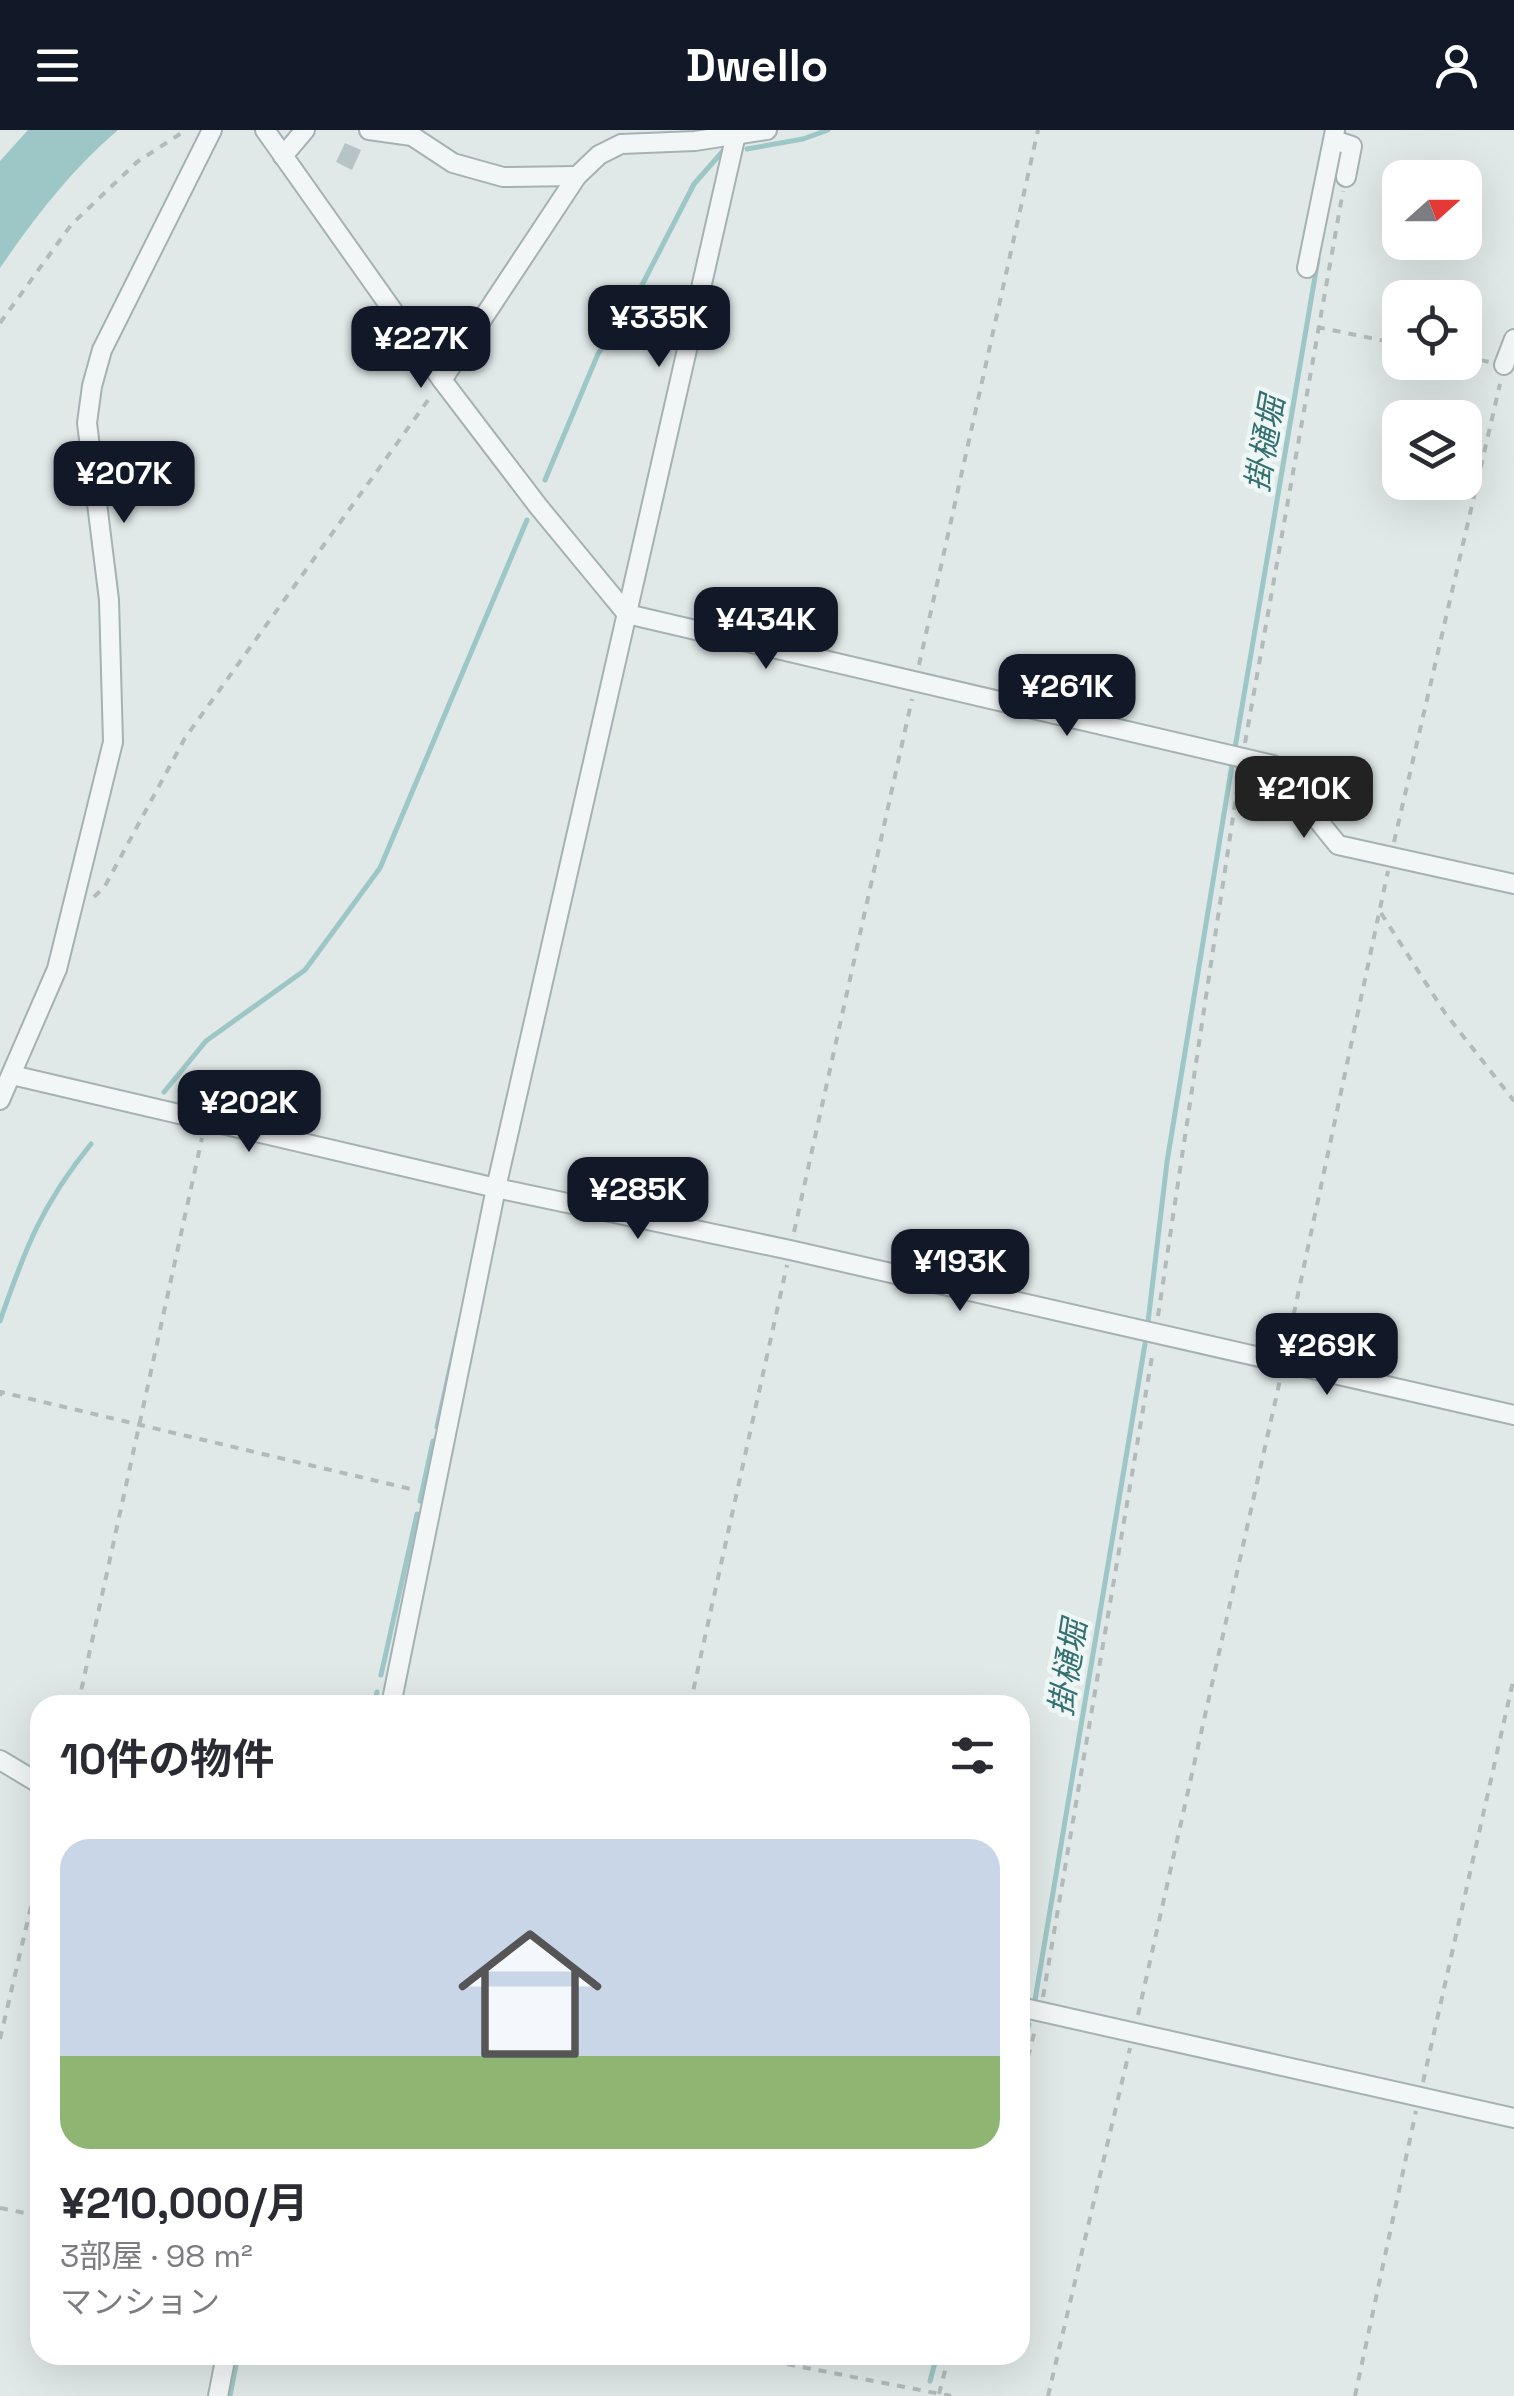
<!DOCTYPE html>
<html lang="ja">
<head>
<meta charset="utf-8">
<style>
  body { margin:0; font-family:"Space Grotesk","Noto Sans JP",sans-serif; background:#f2f2f3; color:#2b2b33; height:100vh; display:flex; flex-direction:column; font-size:38px; white-space:nowrap }
  * { box-sizing:border-box; margin:0 }
  p { font-size:32px; color:#7c7c81 }
  .icon { flex:none; width:55px; height:55px; fill:none; stroke:currentColor; stroke-width:2; stroke-linecap:round; stroke-linejoin:round }
  .map { position:relative; flex:1; overflow:hidden }
  .side { position:absolute; left:30px; top:1565px; width:1000px; height:670px; display:flex; flex-direction:column; background:#fff; border-radius:30px; box-shadow:0 10px 40px #0002 }
  .side>* { flex:none }
  .needle { width:65px; rotate:69deg }
  .buttons { position:absolute; left:1382px; top:30px; display:grid; gap:20px }
  .buttons a { display:grid; place-items:center; width:100px; height:100px; border-radius:20px; background:#fff; box-shadow:0 10px 40px #0002; font-size:50px }
  .price { position:absolute; translate:-50% -85px; padding:0 22px; border-radius:20px; background:#111827; color:#fff; font-size:32px; line-height:65px; filter:drop-shadow(0 2px 5px #0008) }
  .price::after { content:''; position:absolute; left:50%; top:60px; width:30px; height:22px; margin-left:-15px; background:inherit; clip-path:polygon(0 0,100% 0,50% 100%) }
  .price.selected { background:#222; color:#fff }
  ul { padding:0; list-style:none }
  li { display:grid; align-content:center; gap:20px; height:530px; padding:0 30px }
  li+li { border-top:2px solid #e1e1e2 }
  li span { display:grid; place-items:center; height:310px; border-radius:30px; color:#555 }
  li>.icon { margin-inline-start:auto }
  span .icon { width:180px; height:180px; fill:#fffc; stroke-width:1 }
  li b { font-size:42px }
  h2 { display:flex; justify-content:space-between; align-items:center; height:120px; padding:0 30px; font-size:42px }
  header { display:flex; justify-content:space-between; align-items:center; height:130px; padding:0 30px; background:#111827; color:#fff; font-size:45px; font-weight:800 }
  .map>svg:first-child { display:block }
  .water { fill:#9dc7c6 }
  .lines { fill:none; stroke-linecap:round; stroke-linejoin:round }
  .stream { stroke:#9dc7c6; stroke-width:5 }
  .building { fill:#b7c4c5 }
  .minor-casing { stroke:#a5b1b2; stroke-width:22 }
  .path { stroke:#b2bbbc; stroke-width:4; stroke-dasharray:8 8; stroke-linecap:butt }
  .minor { stroke:#f3f6f7; stroke-width:18 }
  .labels { text-anchor:middle; stroke-width:9; stroke-linejoin:round; paint-order:stroke }
  .water-label { font-size:32px; font-style:italic; fill:#357071; stroke:#eff6f6 }
</style>
</head>
<body>
<header><svg class="icon" aria-label="menu" viewBox="0 0 24 24"><path d="M4 6h16M4 12h16M4 18h16"/></svg>Dwello<svg class="icon" aria-label="person" viewBox="0 0 24 24"><circle cx="12" cy="8" r="4"/><path d="M4 21q1-7 8-7t8 7"/></svg></header>
<div class="map">
<svg width="1514" height="2266" viewBox="0 0 1514 2266">
  <rect width="100%" height="100%" fill="#e0e8e8"/>
  <path class="water" d="M28,0H118C71,40 35,87 0,138V31Z"/>
  <g class="lines">
    <g class="stream">
      <path d="M747,19L803,9L828,0"/>
      <path d="M545,350L598,224L640,159L694,54L723,21"/>
      <path d="M1235,618L1318,129"/>
      <path d="M164,962L206,911L305,840L380,738L527,390"/>
      <path d="M0,1191C25,1119 42,1074 91,1014"/>
      <path d="M1148,1192L1167,1032L1232,635"/>
      <path d="M437,1297L458,1202"/>
      <path d="M420,1371L433,1311"/>
      <path d="M381,1545L417,1384"/>
      <path d="M374,1575L377,1562"/>
      <path d="M1035,1870L1145,1214"/>
      <path d="M1020,1933L1029,1894"/>
      <path d="M930,2251L937,2225"/>
      <path d="M230,2266L238,2225"/>
    </g>
  </g>
  <path class="building" d="M345,13L361,20L352,40L336,32Z"/>
  <g class="lines">
    <defs>
      <g id="minor">
        <path d="M265,0L442,250L538,376L627,484L1273,635L1338,715L1514,754"/>
        <path d="M369,0L412,6L453,33L503,47L577,46"/>
        <path d="M1334,10L1352,16L1346,47"/>
        <path d="M283,26L305,0"/>
        <path d="M1307,138L1335,0"/>
        <path d="M1504,235L1514,209"/>
        <path d="M442,250L577,46L599,25L621,14L695,11L767,0"/>
        <path d="M12,945L496,1058L790,1120L1514,1285"/>
        <path d="M0,970L57,839L113,612L109,470L87,293L92,256L102,220L212,0"/>
        <path d="M391,1575L496,1058L737,0"/>
        <path d="M0,1630L40,1654"/>
        <path d="M1020,1877L1514,1988"/>
        <path d="M218,2266L226,2225"/>
      </g>
    </defs>
    <use href="#minor" class="minor-casing"/>
    <g class="path">
      <path d="M0,193L71,95L137,32L186,0"/>
      <path d="M1317,197L1400,214"/>
      <path d="M1465,227L1490,232"/>
      <path d="M919,535L1038,0"/>
      <path d="M1245,613L1343,61"/>
      <path d="M1394,712L1500,254"/>
      <path d="M94,767L105,756L185,608L431,266"/>
      <path d="M1381,783L1445,883L1514,971"/>
      <path d="M794,1102L912,569"/>
      <path d="M1158,1186L1239,647"/>
      <path d="M1287,1216L1388,741"/>
      <path d="M0,1266L1,1262L415,1360"/>
      <path d="M78,1575L202,1008"/>
      <path d="M690,1575L787,1135"/>
      <path d="M1043,1867L1153,1221"/>
      <path d="M1138,1885L1280,1250"/>
      <path d="M0,1909L40,1738"/>
      <path d="M1423,1952L1514,1547"/>
      <path d="M1020,1958L1035,1900"/>
      <path d="M0,2078L40,2086"/>
      <path d="M740,2225L951,2266"/>
      <path d="M939,2264L949,2225"/>
      <path d="M1048,2266L1130,1918"/>
      <path d="M1355,2266L1416,1981"/>
    </g>
    <use href="#minor" class="minor"/>
  </g>
  <g class="labels">
    <g class="water-label">
      <text transform="translate(1265 314) rotate(-80)" y="11">掛樋堀</text>
      <text transform="translate(1068 1538) rotate(-81)" y="11">掛樋堀</text>
    </g>
  </g>
</svg>
<div class="buttons">
<a><svg class="needle" viewBox="-14 -14 28 28"><path d="M0-13l5 13h-10z" fill="#e53935"/><path d="M0 13l5-13h-10z" fill="#7c7c81"/></svg></a>
<a><svg class="icon" aria-label="locate" viewBox="0 0 24 24"><circle cx="12" cy="12" r="6"/><path d="M12 2v4M12 18v4M2 12h4M18 12h4"/></svg></a>
<a><svg class="icon" aria-label="layers" viewBox="0 0 24 24"><path d="M12 4l9 5-9 5-9-5zM3 14l9 5 9-5"/></svg></a>
</div>
<b class="price" style="left:659px;top:240px">¥335K</b>
<b class="price" style="left:421px;top:261px">¥227K</b>
<b class="price" style="left:124px;top:396px">¥207K</b>
<b class="price" style="left:766px;top:542px">¥434K</b>
<b class="price" style="left:1067px;top:609px">¥261K</b>
<b class="price selected" style="left:1304px;top:711px">¥210K</b>
<b class="price" style="left:249px;top:1025px">¥202K</b>
<b class="price" style="left:638px;top:1112px">¥285K</b>
<b class="price" style="left:960px;top:1184px">¥193K</b>
<b class="price" style="left:1327px;top:1268px">¥269K</b>
<section class="side">
<h2>10件の物件<svg class="icon" aria-label="filters" viewBox="0 0 24 24"><path d="M4 7h16M4 17h16"/><circle cx="9" cy="7" r="2"/><circle cx="15" cy="17" r="2"/></svg></h2>
<ul>
<li><span style="background:linear-gradient(#c9d6e8 70%,#8fb573 0)"><svg class="icon" aria-label="home" viewBox="0 0 24 24"><path d="M3 11l9-7 9 7M6 9v11h12V9"/></svg></span><div><b>¥210,000/月</b><p>3部屋 · 98 m²</p><p>マンション</p></div></li>
</ul>
</section>
</div>
</body>
</html>
